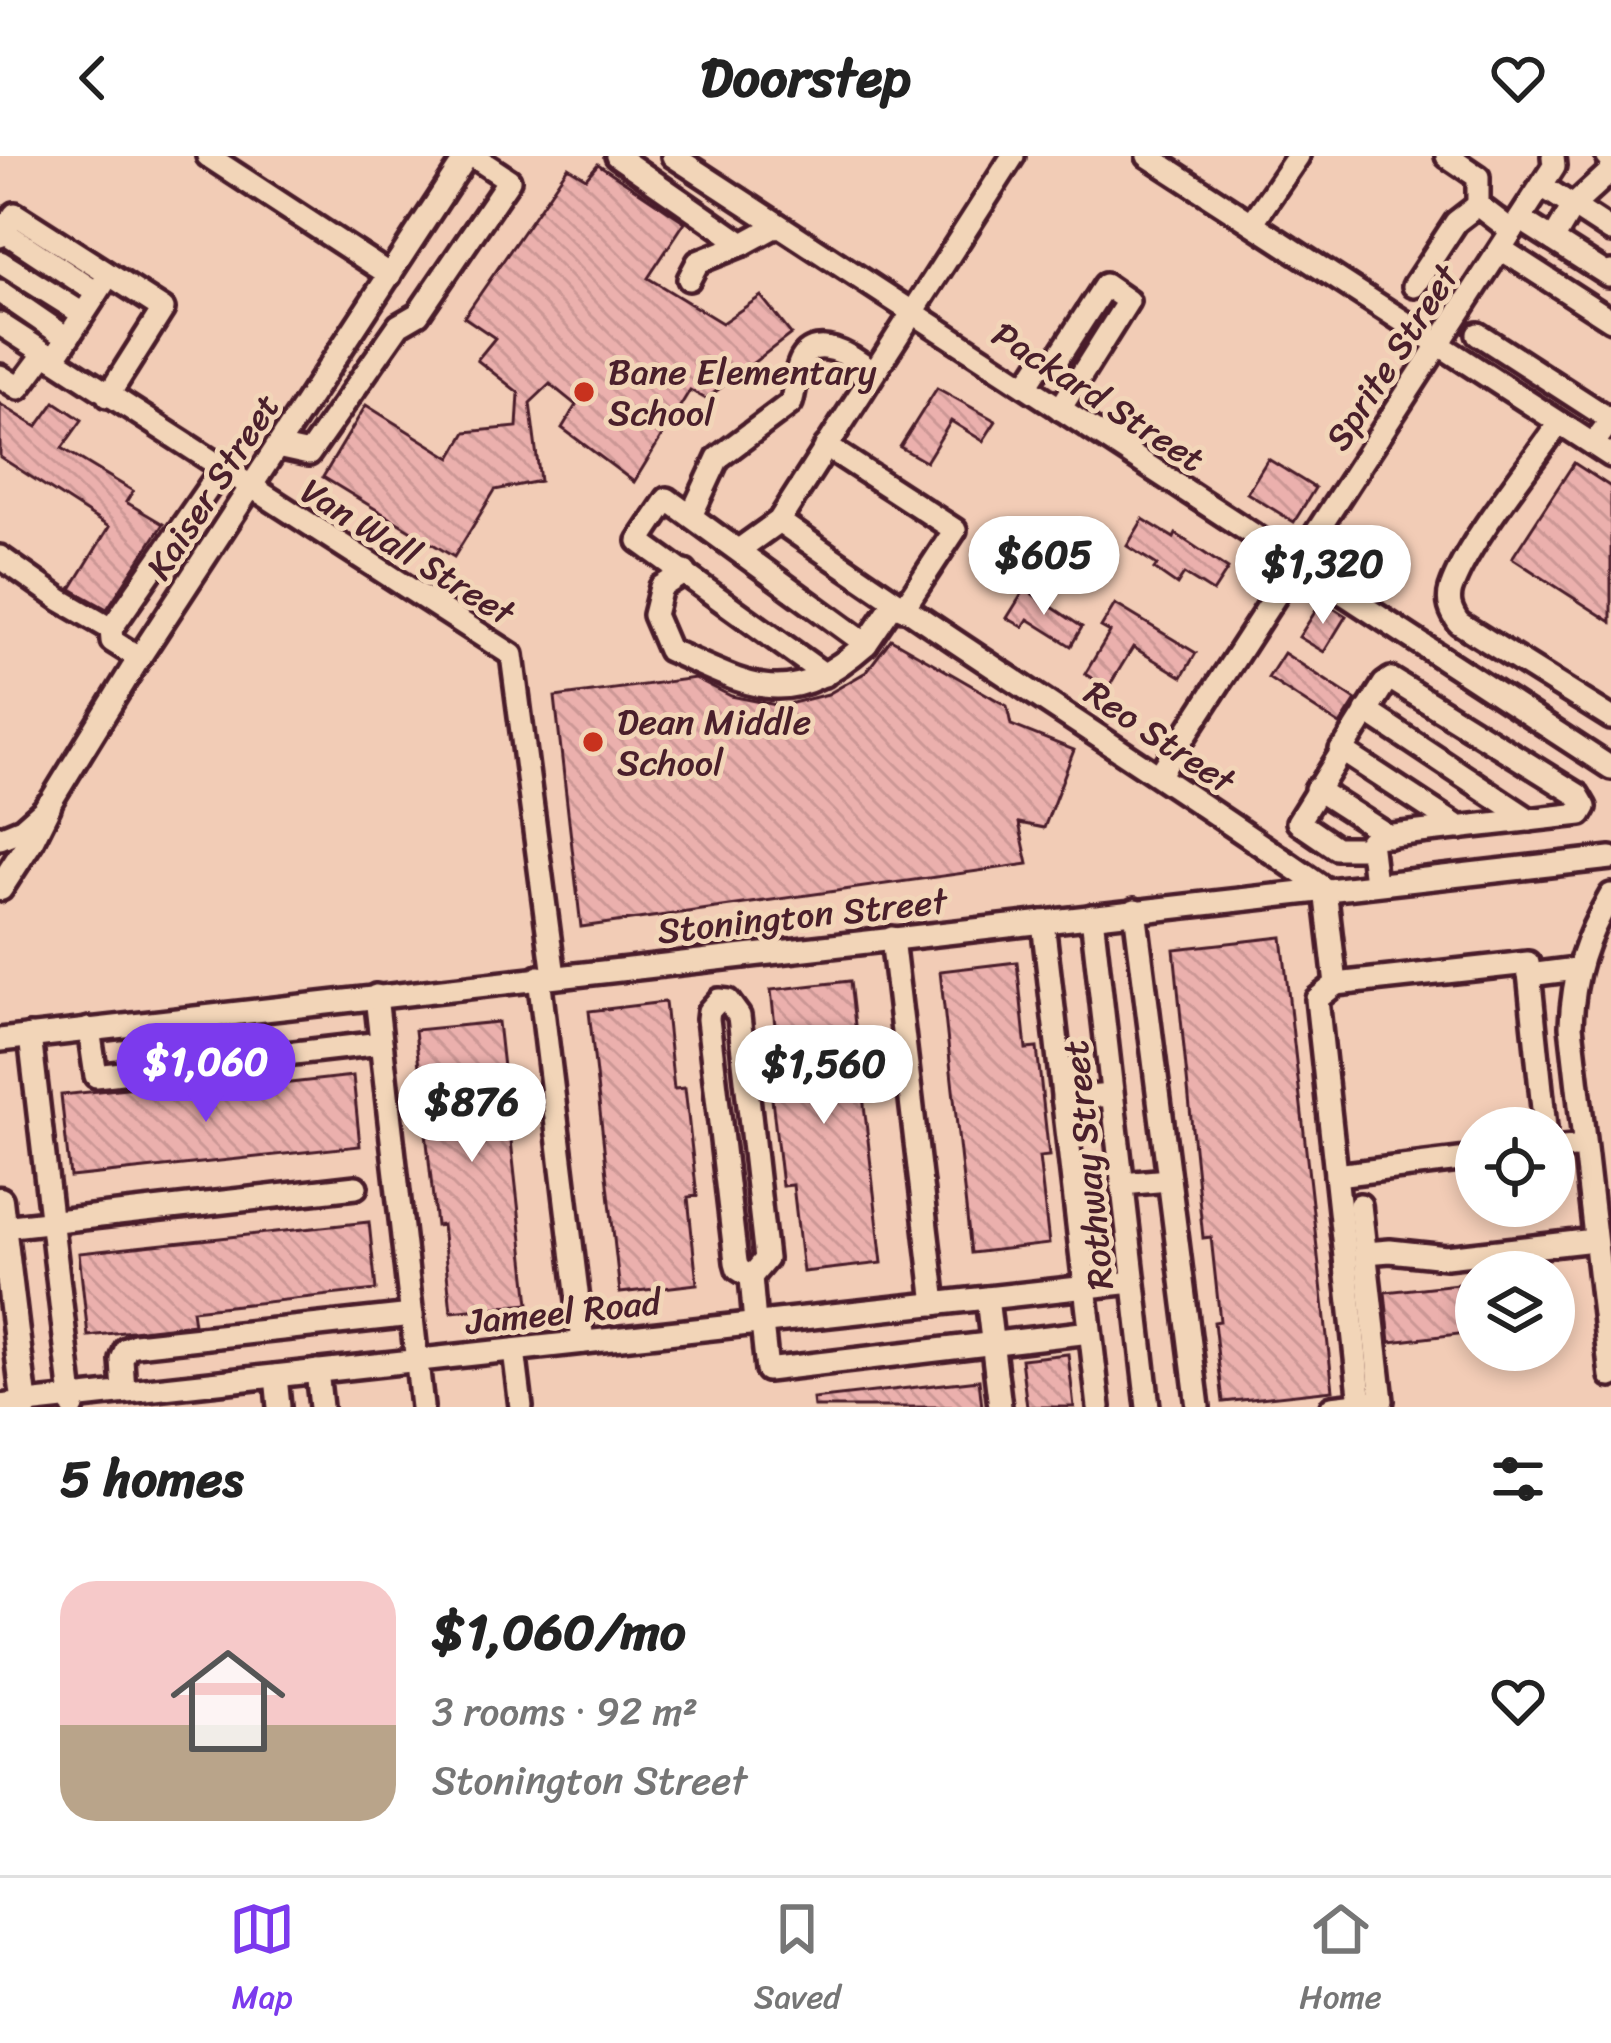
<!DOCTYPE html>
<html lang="en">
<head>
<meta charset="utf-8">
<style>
  body { margin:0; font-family:Sriracha,sans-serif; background:#f6f6f6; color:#222; height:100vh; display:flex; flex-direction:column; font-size:45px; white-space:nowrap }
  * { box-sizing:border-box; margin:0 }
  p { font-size:39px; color:#767676 }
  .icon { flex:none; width:66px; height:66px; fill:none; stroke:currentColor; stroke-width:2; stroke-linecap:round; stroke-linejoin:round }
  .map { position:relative; height:1251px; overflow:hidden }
  .drawer { display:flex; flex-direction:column; background:#fff; flex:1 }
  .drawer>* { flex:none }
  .tools { position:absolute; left:1455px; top:951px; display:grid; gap:24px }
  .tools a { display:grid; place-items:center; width:120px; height:120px; border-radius:50%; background:#fff; box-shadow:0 6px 18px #0003; font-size:60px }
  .price { position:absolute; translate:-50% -102px; padding:0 27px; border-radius:42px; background:#fff; color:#222; font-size:39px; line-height:78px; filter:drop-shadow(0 3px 6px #0008) }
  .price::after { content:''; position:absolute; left:50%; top:72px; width:36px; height:27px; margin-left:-18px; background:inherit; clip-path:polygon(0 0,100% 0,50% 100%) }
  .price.selected { background:#7c3aed; color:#fff }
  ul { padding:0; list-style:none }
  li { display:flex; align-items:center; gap:36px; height:300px; padding:0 60px }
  li span { display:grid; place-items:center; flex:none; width:336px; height:240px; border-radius:36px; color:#555 }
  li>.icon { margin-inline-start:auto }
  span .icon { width:144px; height:144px; fill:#fffc; stroke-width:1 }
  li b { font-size:51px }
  h2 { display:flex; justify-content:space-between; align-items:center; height:144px; padding:0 60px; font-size:51px }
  header { display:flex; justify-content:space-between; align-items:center; height:156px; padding:0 60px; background:#fff; font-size:54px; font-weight:800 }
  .tab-bar { display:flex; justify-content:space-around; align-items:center; height:168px; border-top:3px solid #e0e0e0; background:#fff; font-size:33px; color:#767676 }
  .tab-bar a { display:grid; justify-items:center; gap:6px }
  .tab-bar .selected { color:#7c3aed }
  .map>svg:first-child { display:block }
  .building { fill:url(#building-back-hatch); stroke:#4a1f2b; stroke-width:3 }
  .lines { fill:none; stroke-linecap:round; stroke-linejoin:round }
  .minor-casing { stroke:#4a1f2b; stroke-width:30 }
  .major-casing { stroke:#4a1f2b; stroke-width:33 }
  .minor { stroke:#f2d5b8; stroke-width:21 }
  .major { stroke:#f2d5b8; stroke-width:24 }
  .poi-dot { fill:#c8321e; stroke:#f2d5b8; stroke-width:4.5 }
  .labels { text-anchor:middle; stroke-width:10; stroke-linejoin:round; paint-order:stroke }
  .street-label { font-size:36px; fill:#4a1f2b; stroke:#f2d5b8 }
  .poi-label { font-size:36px; fill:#4a1f2b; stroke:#f2d5b8; text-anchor:start }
</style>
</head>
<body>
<header><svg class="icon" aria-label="back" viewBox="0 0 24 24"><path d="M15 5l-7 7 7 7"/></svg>Doorstep<svg class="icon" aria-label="heart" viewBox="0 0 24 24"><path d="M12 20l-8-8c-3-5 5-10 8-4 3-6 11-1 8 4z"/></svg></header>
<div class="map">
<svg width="1611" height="1251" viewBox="0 0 1611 1251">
  <defs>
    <pattern id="building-back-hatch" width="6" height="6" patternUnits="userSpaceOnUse" patternTransform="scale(3)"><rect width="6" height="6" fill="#ebb0ad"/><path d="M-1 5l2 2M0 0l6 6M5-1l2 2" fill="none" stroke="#cb9795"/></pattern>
  </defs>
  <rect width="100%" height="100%" fill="#f2ccb6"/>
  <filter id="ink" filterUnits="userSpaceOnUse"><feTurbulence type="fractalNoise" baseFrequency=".00833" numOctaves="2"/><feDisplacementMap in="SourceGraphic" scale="24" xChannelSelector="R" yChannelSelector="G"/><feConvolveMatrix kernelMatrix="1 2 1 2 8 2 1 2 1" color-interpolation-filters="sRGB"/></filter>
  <g filter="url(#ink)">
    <g class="building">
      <path d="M598,8L685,66L648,122L722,167L761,140L791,178L706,243L690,234L634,326L562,272L576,249L550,228L530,247L540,325L495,334L454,401L323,321L366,249L451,302L466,276L517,271L519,237L477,204L495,182L464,161L568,11L586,22Z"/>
      <path d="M937,232L996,265L983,285L951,265L926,306L900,291Z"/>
      <path d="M55,246L82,264L62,292L133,335L126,346L163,368L107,453L71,433L109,371L0,301V248L37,271Z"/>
      <path d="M1268,303L1315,332L1294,366L1247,337Z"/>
      <path d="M1574,307L1611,331V466L1512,402Z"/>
      <path d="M1143,363L1174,382L1176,378L1228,413L1213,436L1184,418L1177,429L1154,413L1157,409L1127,390Z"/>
      <path d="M1025,433L1082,471L1071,490L1028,463L1023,471L1007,462Z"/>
      <path d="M1322,445L1346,460L1324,496L1299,481Z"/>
      <path d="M1115,448L1196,497L1182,521L1133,491L1108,532L1085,518L1110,476L1101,471Z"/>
      <path d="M891,483L1007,550L1011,569L1074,594L1044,672L1019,667L1028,708L581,771L555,541L695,522L731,540L781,550L828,538L866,516Z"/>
      <path d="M1284,497L1356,544L1340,569L1268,522Z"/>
      <path d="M1282,781L1333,1234L1223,1246L1214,1166L1220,1165L1211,1081L1203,1082L1174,793Z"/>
      <path d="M1017,806L1026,893L1037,892L1049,1000L1039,1001L1049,1088L971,1097L940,815Z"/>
      <path d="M850,825L882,1107L803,1116L793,1029L782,1030L770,925L781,924L771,834Z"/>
      <path d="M665,846L674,933L685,932L697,1040L688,1041L697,1128L620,1137L589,855Z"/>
      <path d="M498,866L529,1148L451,1156L442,1069L436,1070L415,874Z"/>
      <path d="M353,920L360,990L70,1021L61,939L164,928L165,941Z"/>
      <path d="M369,1066L376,1134L192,1154L194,1168L88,1180L79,1097Z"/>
      <path d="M1476,1126V1176L1390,1186L1385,1136Z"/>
      <path d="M1068,1198L1074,1251H1027L1021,1203Z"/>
      <path d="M979,1224L982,1251H814L813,1243Z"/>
    </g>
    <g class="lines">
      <defs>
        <g id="minor">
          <path d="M208,0L390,119"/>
          <path d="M617,0L743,88L778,69"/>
          <path d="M673,0L1611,612"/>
          <path d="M1148,0L1611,300"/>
          <path d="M1447,0L1478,21V49L1512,75"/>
          <path d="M1542,30L1611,75"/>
          <path d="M1520,63L1608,119L1611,116"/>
          <path d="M1252,67L1298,0"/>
          <path d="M3,75L97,137"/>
          <path d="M0,80L15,58L163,153L108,240"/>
          <path d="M1553,84L1573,50L1611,15"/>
          <path d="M1501,93L1611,164"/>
          <path d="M0,106L83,158"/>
          <path d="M689,123L698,106L743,88"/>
          <path d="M1414,130L1456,66L1478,49"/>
          <path d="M0,136L67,182"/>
          <path d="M0,168L512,499L554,820"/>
          <path d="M1478,178L1611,264L1593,288"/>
          <path d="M54,203L103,128"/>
          <path d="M0,220L19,232L45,197"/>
          <path d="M1026,230L1039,210L1056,205L1105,129L1128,145L1060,253"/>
          <path d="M1559,267C1530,310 1467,386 1451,433C1447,446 1451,456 1459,467L1611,562"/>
          <path d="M826,290L955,374L903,453"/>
          <path d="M277,291L309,298L399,169L418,158L509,24L473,0"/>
          <path d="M691,360L718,302L791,247C795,235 795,221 799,209C812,173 855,202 872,216"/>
          <path d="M779,365C958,492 1145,607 1325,733L1336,828L1317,843L1361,1248"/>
          <path d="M740,393L779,365L1013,0"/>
          <path d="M0,401L61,444L111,473"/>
          <path d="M685,416L661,431L654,459L669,494C753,531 787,557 866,488"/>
          <path d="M139,502L112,485L111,473L221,314"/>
          <path d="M825,519L639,385L667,343L866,488L894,447"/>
          <path d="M1366,555L1530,664"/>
          <path d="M1341,594L1460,672"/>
          <path d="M1160,618L1554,10L1553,0"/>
          <path d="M1316,633L1389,680"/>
          <path d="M0,682L22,673L48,650L139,502L467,0"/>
          <path d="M1370,692H1336L1298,666L1384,528L1391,523L1578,639L1585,651L1581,658L1375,681L1370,685L1375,727"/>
          <path d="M1611,739C1585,783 1573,819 1571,870L1611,1220"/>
          <path d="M1135,754L1198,1251"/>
          <path d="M1092,760L1148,1251"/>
          <path d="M1043,766L1099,1251"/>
          <path d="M892,782L935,1148"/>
          <path d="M1529,819L1576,813"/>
          <path d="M539,821L583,1186"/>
          <path d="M1336,828L1528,807L1545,972"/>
          <path d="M376,840L422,1251"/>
          <path d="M719,844L728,845L739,860L766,1103L751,1121L738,1113L736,1106L708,863L709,855Z"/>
          <path d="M89,873L96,920L381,887"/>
          <path d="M30,880L73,1251"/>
          <path d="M0,884L1611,702"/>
          <path d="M1063,943L1112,939"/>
          <path d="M1554,993L1583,990"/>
          <path d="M1336,1019L1476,1002"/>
          <path d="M1122,1028L1169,1024"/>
          <path d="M3,1071L356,1031"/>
          <path d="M1366,1097L1390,1095L1446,1101L1594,1084"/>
          <path d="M751,1121L755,1167"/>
          <path d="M987,1142L1000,1251"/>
          <path d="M762,1167L767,1214L1090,1176"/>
          <path d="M514,1194L521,1251"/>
          <path d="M317,1215L321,1251"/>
          <path d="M276,1220L279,1251"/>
          <path d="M124,1236L122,1204L126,1193L135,1189L412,1159"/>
          <path d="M0,1250L1133,1126"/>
          <path d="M1332,1251L1382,1245L1360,1049"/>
        </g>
        <g id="major">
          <path d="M1609,0L1611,1"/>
          <path d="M0,732L31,684L48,650"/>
          <path d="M0,1044L25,1251"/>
        </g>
      </defs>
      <use href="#minor" class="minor-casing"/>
      <use href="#major" class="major-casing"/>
      <use href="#minor" class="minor"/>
      <use href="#major" class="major"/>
    </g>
  </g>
  <g class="poi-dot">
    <circle cx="584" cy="236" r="12"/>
    <circle cx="593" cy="586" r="12"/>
  </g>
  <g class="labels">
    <g class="street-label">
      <text transform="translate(1391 201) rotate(-57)" y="13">Sprite Street</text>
      <text transform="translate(1099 240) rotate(33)" y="13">Packard Street</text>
      <text transform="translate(212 330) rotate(-57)" y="13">Kaiser Street</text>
      <text transform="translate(408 395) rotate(32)" y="13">Van Wall Street</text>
      <text transform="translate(1160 580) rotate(34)" y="13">Reo Street</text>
      <text transform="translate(802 759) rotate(-6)" y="13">Stonington Street</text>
      <text transform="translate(1087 1009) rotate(-96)" y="13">Rothway Street</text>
      <text transform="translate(563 1155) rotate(-6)" y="13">Jameel Road</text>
    </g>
    <g class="poi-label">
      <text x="608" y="228">Bane Elementary<tspan x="608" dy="41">School</tspan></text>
      <text x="617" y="578">Dean Middle<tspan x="617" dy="41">School</tspan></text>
    </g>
  </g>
</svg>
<div class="tools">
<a><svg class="icon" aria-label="locate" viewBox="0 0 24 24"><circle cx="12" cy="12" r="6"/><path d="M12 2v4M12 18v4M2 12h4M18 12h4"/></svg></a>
<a><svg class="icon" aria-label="layers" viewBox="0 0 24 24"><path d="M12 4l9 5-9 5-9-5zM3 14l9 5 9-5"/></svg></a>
</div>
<b class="price" style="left:1044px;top:462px">$605</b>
<b class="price" style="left:1323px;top:471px">$1,320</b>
<b class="price selected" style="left:206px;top:969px">$1,060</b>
<b class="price" style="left:824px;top:971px">$1,560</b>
<b class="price" style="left:472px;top:1009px">$876</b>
</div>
<section class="drawer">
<h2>5 homes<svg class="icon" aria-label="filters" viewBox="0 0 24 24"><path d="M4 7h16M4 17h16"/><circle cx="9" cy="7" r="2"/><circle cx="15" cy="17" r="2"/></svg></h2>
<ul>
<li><span style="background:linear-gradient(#f6c9c9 60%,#b9a48a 0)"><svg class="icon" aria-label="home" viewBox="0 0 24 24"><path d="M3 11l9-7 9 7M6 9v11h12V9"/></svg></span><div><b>$1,060/mo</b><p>3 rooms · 92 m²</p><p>Stonington Street</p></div><svg class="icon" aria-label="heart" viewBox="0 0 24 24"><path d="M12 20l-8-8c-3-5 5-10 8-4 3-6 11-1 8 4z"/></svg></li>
</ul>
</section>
<nav class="tab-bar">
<a class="selected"><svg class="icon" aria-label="map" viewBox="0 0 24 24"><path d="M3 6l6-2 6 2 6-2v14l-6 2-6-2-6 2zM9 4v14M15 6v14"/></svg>Map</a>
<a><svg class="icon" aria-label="saved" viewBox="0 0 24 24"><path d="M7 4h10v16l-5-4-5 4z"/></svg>Saved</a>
<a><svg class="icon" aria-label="home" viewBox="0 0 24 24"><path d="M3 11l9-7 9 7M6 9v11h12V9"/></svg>Home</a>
</nav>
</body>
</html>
